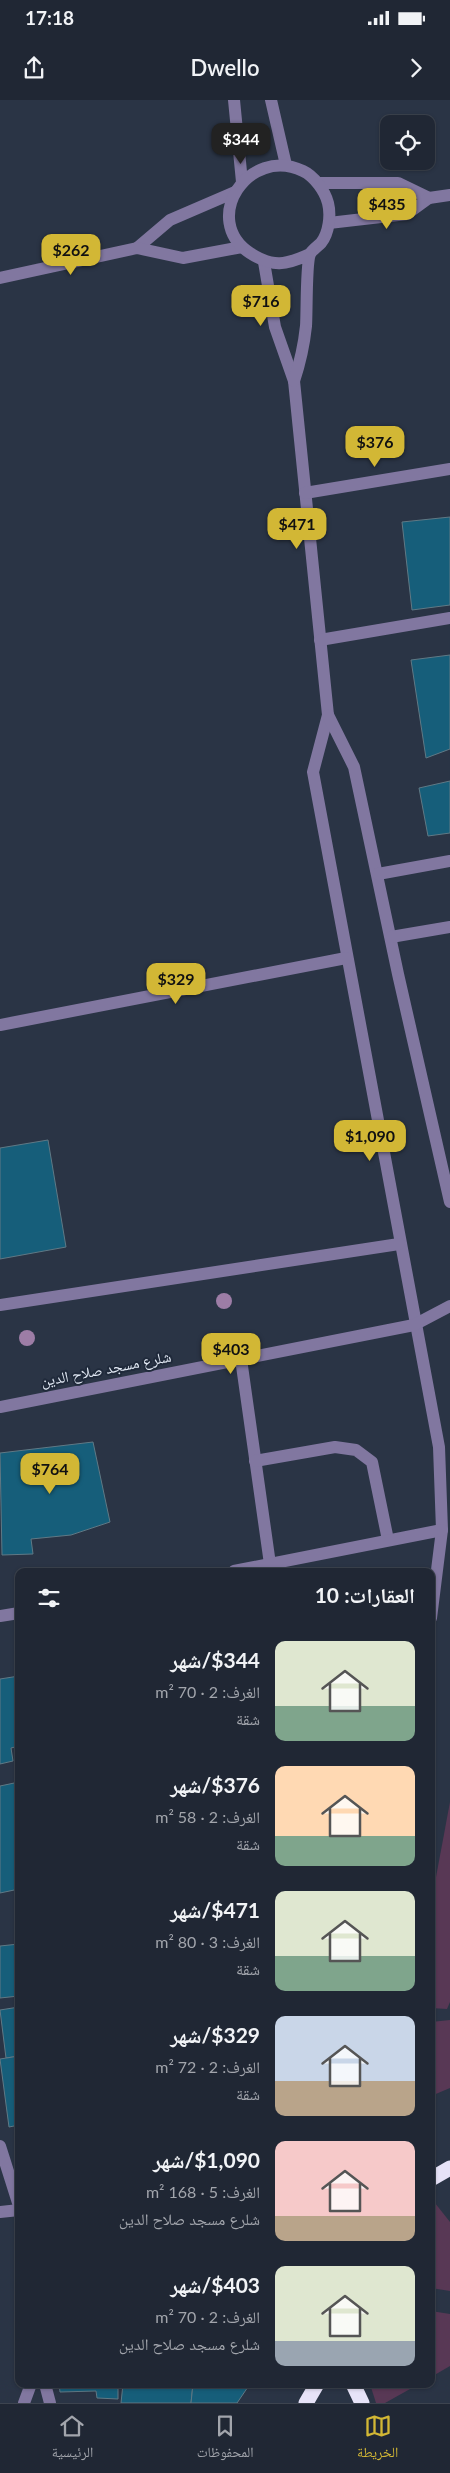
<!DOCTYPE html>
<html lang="ar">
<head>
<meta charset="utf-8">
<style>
  body { margin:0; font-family:Lato,"Noto Naskh Arabic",sans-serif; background:#282f3c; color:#f1f3f6; direction:rtl; height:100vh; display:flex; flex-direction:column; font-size:19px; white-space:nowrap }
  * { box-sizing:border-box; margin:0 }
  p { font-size:16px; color:#a2a5ac }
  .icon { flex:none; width:28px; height:28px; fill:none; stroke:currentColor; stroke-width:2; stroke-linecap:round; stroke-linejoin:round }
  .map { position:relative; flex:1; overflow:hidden; direction:ltr }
  .details { position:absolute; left:15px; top:1468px; width:420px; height:820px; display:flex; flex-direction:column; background:#202734; border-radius:10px; box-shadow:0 1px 4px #0004,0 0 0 1px #3d444f; direction:rtl }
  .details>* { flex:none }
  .buttons { position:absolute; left:380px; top:15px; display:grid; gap:10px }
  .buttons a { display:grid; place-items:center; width:55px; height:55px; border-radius:10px; background:#202734; box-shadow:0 1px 4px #0004,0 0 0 1px #3d444f; font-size:25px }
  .price { position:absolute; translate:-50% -42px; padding:0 11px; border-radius:10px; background:#d2b735; color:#111; font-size:16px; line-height:32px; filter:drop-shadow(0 1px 2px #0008) }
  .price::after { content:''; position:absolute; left:50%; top:30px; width:15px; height:11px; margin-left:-8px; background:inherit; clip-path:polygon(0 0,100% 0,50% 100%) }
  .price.on { background:#222; color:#fff }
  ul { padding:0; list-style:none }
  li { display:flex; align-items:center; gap:15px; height:125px; padding:0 20px }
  li span { display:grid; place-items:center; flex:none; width:140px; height:100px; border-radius:10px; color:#555 }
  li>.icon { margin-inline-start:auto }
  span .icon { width:60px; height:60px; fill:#fffc; stroke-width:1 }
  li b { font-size:21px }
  h2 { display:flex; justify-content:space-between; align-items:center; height:60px; padding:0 20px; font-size:21px }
  .status { display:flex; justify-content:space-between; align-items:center; height:35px; padding:0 25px; background:#202734; direction:ltr }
  .status svg { height:14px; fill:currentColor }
  header { display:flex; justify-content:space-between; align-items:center; height:65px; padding:0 20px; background:#202734; font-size:22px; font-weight:600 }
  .dock { display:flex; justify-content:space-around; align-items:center; height:70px; border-top:1px solid #3d444f; background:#202734; font-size:14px; color:#a2a5ac }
  .dock a { display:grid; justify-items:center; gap:2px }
  .dock .on { color:#d2b735 }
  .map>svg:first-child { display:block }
  .green { fill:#583855 }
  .building { fill:#165e7a; stroke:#607985 }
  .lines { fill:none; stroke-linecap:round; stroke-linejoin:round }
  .minor { stroke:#8177a0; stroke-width:12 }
  .highway { stroke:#e7e3f8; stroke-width:15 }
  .tree { fill:#9d7da6 }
  .labels { text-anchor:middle; stroke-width:4; stroke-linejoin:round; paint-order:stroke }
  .street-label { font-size:15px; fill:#e3eaf5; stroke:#202a3b }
</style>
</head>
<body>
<div class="status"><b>17:18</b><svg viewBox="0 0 49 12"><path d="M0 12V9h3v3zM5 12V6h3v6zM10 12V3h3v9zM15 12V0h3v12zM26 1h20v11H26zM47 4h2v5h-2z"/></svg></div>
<header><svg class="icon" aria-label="forward" viewBox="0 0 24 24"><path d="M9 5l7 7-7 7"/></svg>Dwello<svg class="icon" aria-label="share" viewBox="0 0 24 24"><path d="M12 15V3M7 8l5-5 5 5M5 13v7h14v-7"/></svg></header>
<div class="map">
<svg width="450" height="2303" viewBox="0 0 450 2303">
  <rect width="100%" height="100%" fill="#2a3445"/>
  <g class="green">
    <path d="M450,1702V1902L447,1909L431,1908V1804Z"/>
    <path d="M450,1920V1988L431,1996V1922Z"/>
    <path d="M431,2098L450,2122V2191L431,2188Z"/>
    <path d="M431,2211L450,2214V2266L431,2277Z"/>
    <path d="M370,2284H419L385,2303H376Z"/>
  </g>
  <g class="building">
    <path d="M450,417V505L412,510L402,422Z"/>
    <path d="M450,555V649L426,658L411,560Z"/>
    <path d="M450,681V733L428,736L419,688Z"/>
    <path d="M48,1040L66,1147L0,1159V1048Z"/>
    <path d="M93,1342L110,1422L71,1435L31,1439L33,1454L2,1455L0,1353Z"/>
    <path d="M19,1576V1646L11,1648L13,1661L0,1664V1579Z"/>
    <path d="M19,1682V1789L0,1793V1686Z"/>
    <path d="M19,1844V1896L0,1898V1846Z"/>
    <path d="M19,1907V1956L6,1958L0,1910Z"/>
    <path d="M19,1956V2025L9,2027L0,1959Z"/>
    <path d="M59,2284H118V2299L97,2298L96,2291L60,2292Z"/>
    <path d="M123,2284H193L191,2303H121Z"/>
    <path d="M193,2284H250L237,2303H191Z"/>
  </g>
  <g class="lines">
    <g class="minor">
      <path d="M234,0L242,82"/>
      <path d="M271,0L286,65"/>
      <path d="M318,83H398L429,98"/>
      <path d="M329,123L407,114L429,98L450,95"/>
      <path d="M137,148L170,120L235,92"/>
      <path d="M264,162L275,227L294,281L328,615L313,672L439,1347L442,1430L431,1518"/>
      <path d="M0,178L137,148L183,158L242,147"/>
      <path d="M294,281C300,263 304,245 306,226C307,212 306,163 310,154C312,150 318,146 321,143C329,133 331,115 328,103C325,91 314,76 303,71C248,45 200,120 250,153C273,168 286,165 310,154"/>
      <path d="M305,393L450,369"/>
      <path d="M320,540L450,518"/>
      <path d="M328,615L354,667L398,874L450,1102"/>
      <path d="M378,774L450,761"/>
      <path d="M391,837L450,827"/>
      <path d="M0,925L346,858"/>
      <path d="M0,1205L399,1144"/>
      <path d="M241,1259L270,1464"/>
      <path d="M0,1307L414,1225L450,1206"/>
      <path d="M255,1361L335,1347L356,1350L372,1362L388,1440"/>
      <path d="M234,1471L442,1430"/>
      <path d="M0,1516L19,1513"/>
      <path d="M0,2046L19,2106"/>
      <path d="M0,2112L19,2110"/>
      <path d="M45,2284L50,2303"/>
      <path d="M24,2303L31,2284"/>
    </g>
    <g class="highway">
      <path d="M431,2079L450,2068"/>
      <path d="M353,2284L362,2303"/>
      <path d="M306,2303L317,2284"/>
    </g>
  </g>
  <g class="tree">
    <circle cx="224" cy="1201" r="8"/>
    <circle cx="27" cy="1238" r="8"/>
  </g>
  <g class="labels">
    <g class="street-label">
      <text transform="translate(106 1269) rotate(-11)" y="5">شلرع مسجد صلاح الدين</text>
    </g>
  </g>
</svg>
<div class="buttons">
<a><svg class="icon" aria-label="locate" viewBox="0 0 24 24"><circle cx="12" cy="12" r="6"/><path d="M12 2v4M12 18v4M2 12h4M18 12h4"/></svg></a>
</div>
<b class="price on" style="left:241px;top:65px">$344</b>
<b class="price" style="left:387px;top:130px">$435</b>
<b class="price" style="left:71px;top:176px">$262</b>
<b class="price" style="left:261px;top:227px">$716</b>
<b class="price" style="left:375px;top:368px">$376</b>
<b class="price" style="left:297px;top:450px">$471</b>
<b class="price" style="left:176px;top:905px">$329</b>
<b class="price" style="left:370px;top:1062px">$1,090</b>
<b class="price" style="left:231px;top:1275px">$403</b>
<b class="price" style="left:50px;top:1395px">$764</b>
<section class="details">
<h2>العقارات: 10<svg class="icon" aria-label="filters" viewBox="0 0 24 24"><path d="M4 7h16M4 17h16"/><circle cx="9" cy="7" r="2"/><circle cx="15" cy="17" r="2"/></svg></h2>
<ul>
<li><span style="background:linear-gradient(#dfe7d0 65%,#7fa58c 0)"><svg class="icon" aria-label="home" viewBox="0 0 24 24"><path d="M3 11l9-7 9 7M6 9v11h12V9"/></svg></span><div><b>$344/شهر</b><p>الغرف: 2 · 70 m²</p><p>شقة</p></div></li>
<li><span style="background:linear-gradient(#ffd9b3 70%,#7fa58c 0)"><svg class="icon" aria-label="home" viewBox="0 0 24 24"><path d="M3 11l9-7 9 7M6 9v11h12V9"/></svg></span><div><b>$376/شهر</b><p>الغرف: 2 · 58 m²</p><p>شقة</p></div></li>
<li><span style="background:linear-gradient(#dfe7d0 65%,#7fa58c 0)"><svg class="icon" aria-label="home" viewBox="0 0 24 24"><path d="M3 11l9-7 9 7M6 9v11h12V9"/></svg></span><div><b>$471/شهر</b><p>الغرف: 3 · 80 m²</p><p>شقة</p></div></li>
<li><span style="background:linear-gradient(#c9d6e8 65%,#b9a48a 0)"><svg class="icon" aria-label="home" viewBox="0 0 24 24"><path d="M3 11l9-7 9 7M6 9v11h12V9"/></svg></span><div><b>$329/شهر</b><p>الغرف: 2 · 72 m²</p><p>شقة</p></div></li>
<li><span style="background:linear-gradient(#f6c9c9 75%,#b9a48a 0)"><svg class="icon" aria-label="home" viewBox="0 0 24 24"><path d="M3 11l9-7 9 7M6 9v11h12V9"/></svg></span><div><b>$1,090/شهر</b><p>الغرف: 5 · 168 m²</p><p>شلرع مسجد صلاح الدين</p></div></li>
<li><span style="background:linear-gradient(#dfe7d0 75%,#9aa5b1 0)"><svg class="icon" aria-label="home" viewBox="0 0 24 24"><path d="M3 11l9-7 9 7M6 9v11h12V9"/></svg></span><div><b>$403/شهر</b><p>الغرف: 2 · 70 m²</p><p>شلرع مسجد صلاح الدين</p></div></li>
</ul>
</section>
</div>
<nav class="dock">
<a class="on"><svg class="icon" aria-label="map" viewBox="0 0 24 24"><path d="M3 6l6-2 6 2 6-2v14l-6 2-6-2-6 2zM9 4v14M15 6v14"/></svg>الخريطة</a>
<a><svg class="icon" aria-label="saved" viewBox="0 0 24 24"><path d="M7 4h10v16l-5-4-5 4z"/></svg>المحفوظات</a>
<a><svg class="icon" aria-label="home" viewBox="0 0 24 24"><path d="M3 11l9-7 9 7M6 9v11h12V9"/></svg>الرئيسية</a>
</nav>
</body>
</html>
